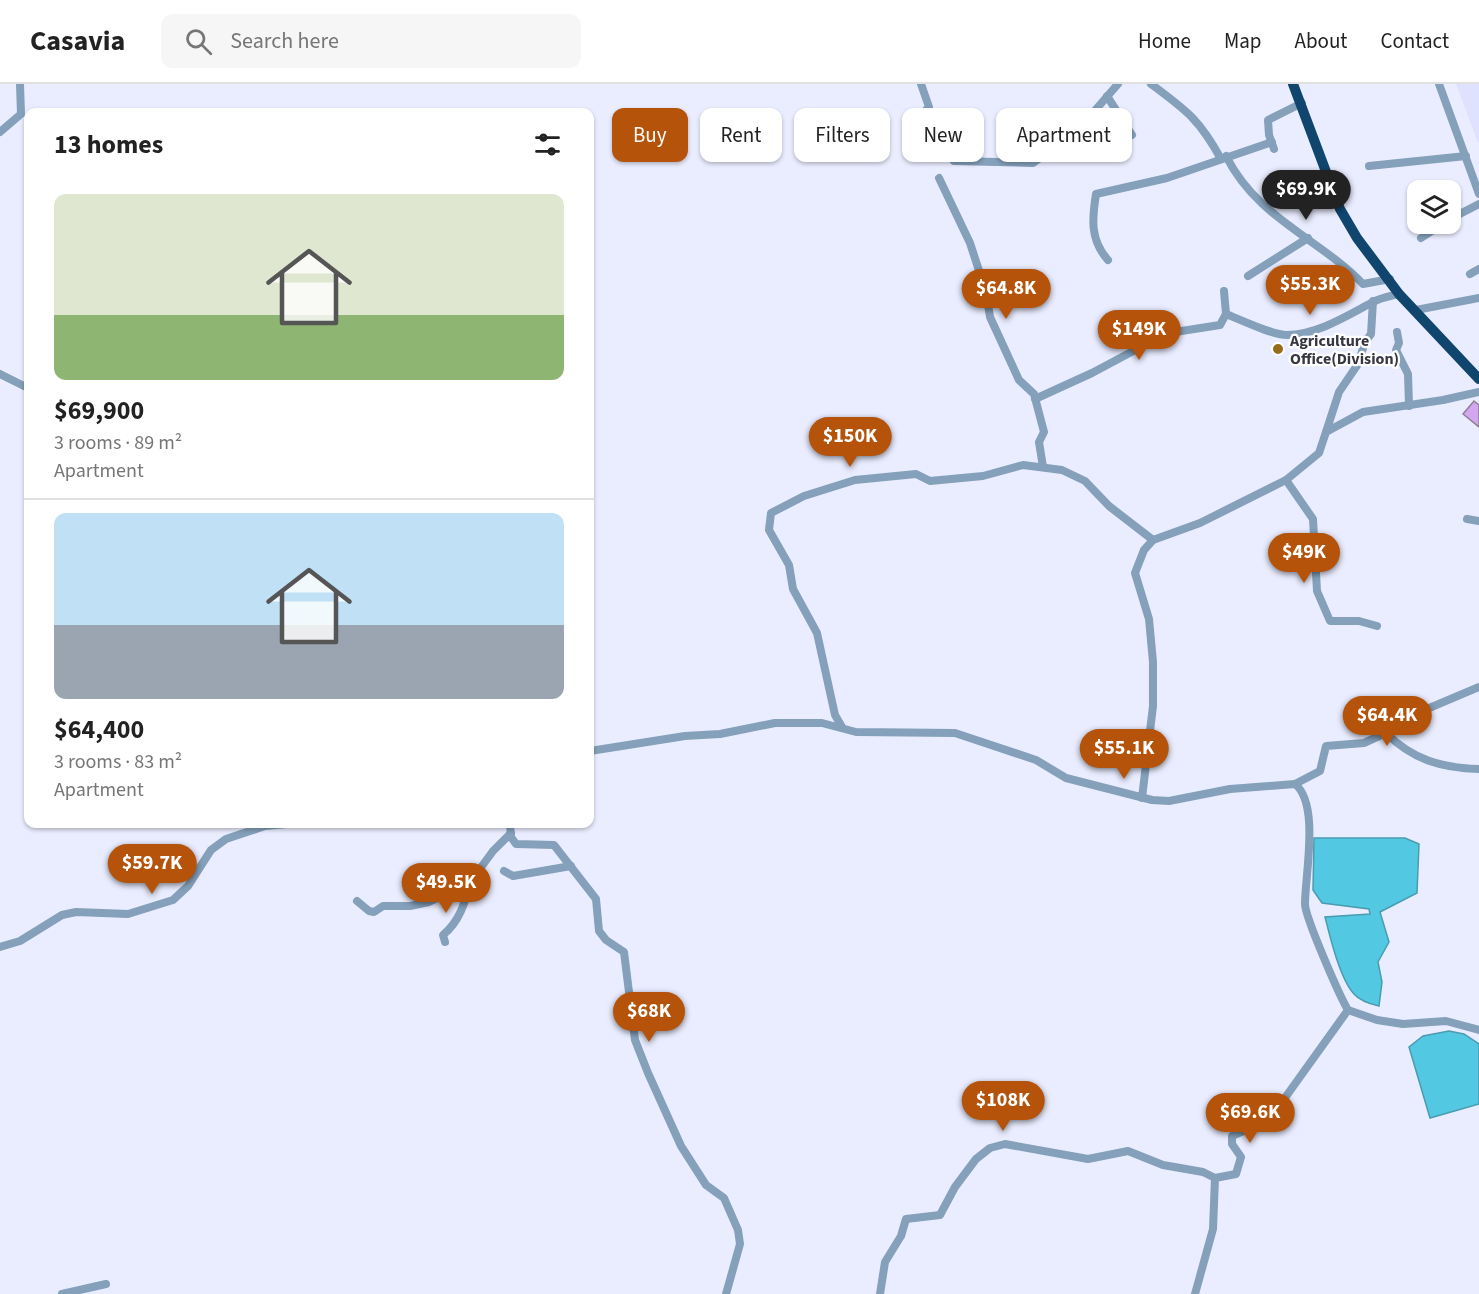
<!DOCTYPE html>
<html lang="en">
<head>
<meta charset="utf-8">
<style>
  body { margin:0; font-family:"Source Sans 3",sans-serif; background:#f6f6f6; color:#222; height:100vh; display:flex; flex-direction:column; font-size:22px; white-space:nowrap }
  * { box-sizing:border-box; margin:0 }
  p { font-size:20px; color:#767676 }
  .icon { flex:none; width:33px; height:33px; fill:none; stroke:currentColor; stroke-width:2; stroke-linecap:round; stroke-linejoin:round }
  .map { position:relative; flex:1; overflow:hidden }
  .sheet { position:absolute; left:24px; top:24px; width:570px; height:720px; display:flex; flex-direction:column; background:#fff; border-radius:12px; box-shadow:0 2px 4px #0004 }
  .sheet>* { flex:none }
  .top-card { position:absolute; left:612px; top:24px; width:570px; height:54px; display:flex; gap:12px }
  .buttons { position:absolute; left:1407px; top:96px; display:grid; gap:12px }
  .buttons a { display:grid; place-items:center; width:54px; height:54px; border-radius:12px; background:#fff; box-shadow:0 2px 4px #0004; font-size:30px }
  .price { position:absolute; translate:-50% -51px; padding:0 14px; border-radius:21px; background:#b45309; color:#fff; font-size:20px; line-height:39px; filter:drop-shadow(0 2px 3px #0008) }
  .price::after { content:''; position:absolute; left:50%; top:36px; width:18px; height:14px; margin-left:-9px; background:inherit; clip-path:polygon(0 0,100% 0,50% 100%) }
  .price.active { background:#222; color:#fff }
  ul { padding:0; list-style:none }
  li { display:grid; align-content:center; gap:12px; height:318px; padding:0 30px }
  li+li { border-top:2px solid #e0e0e0 }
  li span { display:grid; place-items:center; height:186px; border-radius:12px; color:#555 }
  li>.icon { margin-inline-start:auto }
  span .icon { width:108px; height:108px; fill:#fffc; stroke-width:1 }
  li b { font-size:26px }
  h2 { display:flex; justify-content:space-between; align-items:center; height:72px; padding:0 30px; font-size:26px }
  .pill { padding:0 21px; border-radius:12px; background:#fff; box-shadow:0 2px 4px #0004; font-size:21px; line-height:54px }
  .pill.active { background:#b45309; color:#fff }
  header { display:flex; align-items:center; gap:36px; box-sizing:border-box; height:84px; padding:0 30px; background:#fff; border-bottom:2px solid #e0e0e0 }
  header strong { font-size:28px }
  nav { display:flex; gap:33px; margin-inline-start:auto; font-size:21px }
  .search { width:420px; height:54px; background:#f6f6f6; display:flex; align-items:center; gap:15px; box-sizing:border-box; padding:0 21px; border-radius:12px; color:#767676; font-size:22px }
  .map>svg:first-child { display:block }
  .built { fill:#dee2ff }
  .water { fill:#52c8e2; stroke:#4a9cb1; stroke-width:1.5 }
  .building { fill:#d2a7f0; stroke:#8c8193; stroke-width:1.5 }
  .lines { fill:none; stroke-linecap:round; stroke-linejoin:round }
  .minor { stroke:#84a0ba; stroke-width:8 }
  .highway { stroke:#10456e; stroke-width:10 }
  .poi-dot { fill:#966c18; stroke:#fff; stroke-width:2 }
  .labels { text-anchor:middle; stroke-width:4.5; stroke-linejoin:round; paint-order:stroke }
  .poi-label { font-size:16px; font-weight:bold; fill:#363740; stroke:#fff; text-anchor:start }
</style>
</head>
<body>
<header>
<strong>Casavia</strong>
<div class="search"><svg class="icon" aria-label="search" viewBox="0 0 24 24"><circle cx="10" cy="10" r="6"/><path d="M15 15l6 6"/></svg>Search here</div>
<nav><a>Home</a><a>Map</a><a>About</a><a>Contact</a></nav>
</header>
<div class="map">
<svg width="1479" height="1210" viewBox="0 0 1479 1210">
  <rect width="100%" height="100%" fill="#eaedff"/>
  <path class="built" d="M1456,0H1479V58L1478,59Z"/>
  <g class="water">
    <path d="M1314,754H1405L1419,760L1417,809L1380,828L1389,858L1378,878L1382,898L1379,922C1370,920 1360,917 1354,910C1340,895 1330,853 1325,833L1370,830L1369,825L1322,819L1313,806Z"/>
    <path d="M1449,947L1464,950L1479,960V1020L1430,1034L1409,963L1423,952Z"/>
  </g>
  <path class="building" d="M1474,317L1479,321V343L1463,330Z"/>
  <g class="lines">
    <g class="minor">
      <path d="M921,0L929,23L925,27C926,49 940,61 954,77L1033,79L1079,45L1118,0"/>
      <path d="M1151,0C1187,27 1199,35 1221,75"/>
      <path d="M1439,0L1479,110"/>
      <path d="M1107,12L1132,51"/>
      <path d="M0,48L21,30L20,0"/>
      <path d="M1274,65L1269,51L1268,36L1302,19"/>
      <path d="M1226,72C1258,135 1316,152 1363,200L1390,195"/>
      <path d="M1369,82L1466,72"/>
      <path d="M939,94L970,159L986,208L990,233L1019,296L1034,310L1044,348L1039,358L1043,383"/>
      <path d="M1450,135L1479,120"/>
      <path d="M1421,154L1443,140"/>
      <path d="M1108,176C1090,156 1092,135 1096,110L1167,94L1272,58"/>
      <path d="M1470,190L1479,185"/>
      <path d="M1248,192L1308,154"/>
      <path d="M1224,207L1226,230C1241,236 1272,251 1287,251C1317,251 1348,231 1373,218C1380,214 1391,212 1399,210"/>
      <path d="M1416,226L1479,214"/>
      <path d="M1397,248L1399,259L1396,266L1408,290L1409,322"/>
      <path d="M0,290L28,304"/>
      <path d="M1035,315L1092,289L1152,257L1175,248L1220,241L1226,230"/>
      <path d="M1326,348L1339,308L1358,280L1365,258L1371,250L1373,217"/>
      <path d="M1286,396L1313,435L1317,507L1330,537H1359L1377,542"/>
      <path d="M1467,435L1479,437"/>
      <path d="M842,643L835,631L817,549L793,505L789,481L769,446L771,429L804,412L855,396L916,390L930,397L983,392L1023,381L1062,386L1085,397L1109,422L1153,456"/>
      <path d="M1386,649C1413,676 1442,684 1479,685"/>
      <path d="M590,667L685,652L720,650L775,639H822L856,648L955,649L1036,676L1066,694L1152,716L1169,717L1230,705L1295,700C1320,720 1305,791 1305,820C1305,833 1340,913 1348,926L1377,936L1403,940L1446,937L1479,946"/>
      <path d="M1295,700L1320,687L1326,662L1364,659L1390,647L1408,633L1479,603"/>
      <path d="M1142,714L1153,622V578L1149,535L1135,489L1144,466L1153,456L1200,439L1286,396L1319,369L1326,348L1363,328L1443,316L1479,308"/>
      <path d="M510,740L511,753L516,760L554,761L596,815L599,847L606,856L624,868L635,956L648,989L681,1062L706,1101L724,1114L738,1146L740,1160L726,1210"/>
      <path d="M504,787L513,792L571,782"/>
      <path d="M357,817L369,827L374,828L383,822H410L429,818L471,797L493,767L511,749"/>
      <path d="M445,858L443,851C460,837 465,818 471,797"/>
      <path d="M0,863L20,857L62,831L76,828L128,830L173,816L188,802L211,766L226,755L265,742L287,740"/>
      <path d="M62,1210L106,1200"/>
      <path d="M880,1210L885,1178L901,1152L906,1135L940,1131L955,1103L976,1075L990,1064L1005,1060L1088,1075L1128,1067L1163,1081L1203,1088L1215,1094"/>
      <path d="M1195,1210L1213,1145L1215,1094L1236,1090L1241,1073L1232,1060V1052L1262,1039L1282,1018L1348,926"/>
    </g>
    <path class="highway" d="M1293,0L1340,125L1357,154L1399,210L1479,295"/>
  </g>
  <circle class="poi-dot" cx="1278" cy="265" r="6"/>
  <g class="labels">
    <g class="poi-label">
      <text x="1290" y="262">Agriculture<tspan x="1290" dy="18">Office(Division)</tspan></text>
    </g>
  </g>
</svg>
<div class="buttons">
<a><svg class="icon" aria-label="layers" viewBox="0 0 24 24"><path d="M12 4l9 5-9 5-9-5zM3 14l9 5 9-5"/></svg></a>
</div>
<b class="price active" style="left:1306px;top:137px">$69.9K</b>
<b class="price" style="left:1310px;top:232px">$55.3K</b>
<b class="price" style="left:1006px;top:236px">$64.8K</b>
<b class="price" style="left:1139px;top:277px">$149K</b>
<b class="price" style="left:850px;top:384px">$150K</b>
<b class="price" style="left:1304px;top:500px">$49K</b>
<b class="price" style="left:1387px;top:663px">$64.4K</b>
<b class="price" style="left:1124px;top:696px">$55.1K</b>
<b class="price" style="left:152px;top:811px">$59.7K</b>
<b class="price" style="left:446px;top:830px">$49.5K</b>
<b class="price" style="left:649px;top:959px">$68K</b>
<b class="price" style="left:1003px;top:1048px">$108K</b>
<b class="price" style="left:1250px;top:1060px">$69.6K</b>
<div class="top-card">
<a class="pill active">Buy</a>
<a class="pill">Rent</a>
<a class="pill">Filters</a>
<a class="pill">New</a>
<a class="pill">Apartment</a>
</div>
<section class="sheet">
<h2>13 homes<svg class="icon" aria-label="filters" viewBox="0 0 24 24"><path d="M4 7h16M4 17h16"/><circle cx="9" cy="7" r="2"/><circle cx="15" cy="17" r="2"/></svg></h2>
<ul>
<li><span style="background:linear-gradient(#dfe7d0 65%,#8fb573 0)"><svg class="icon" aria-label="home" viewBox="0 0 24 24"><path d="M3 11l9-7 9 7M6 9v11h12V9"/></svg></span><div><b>$69,900</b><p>3 rooms · 89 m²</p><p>Apartment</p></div></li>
<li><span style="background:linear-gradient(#bfe0f5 60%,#9aa5b1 0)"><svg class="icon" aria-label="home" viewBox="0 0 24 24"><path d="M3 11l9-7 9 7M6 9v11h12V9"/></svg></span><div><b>$64,400</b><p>3 rooms · 83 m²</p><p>Apartment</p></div></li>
</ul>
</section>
</div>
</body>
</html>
